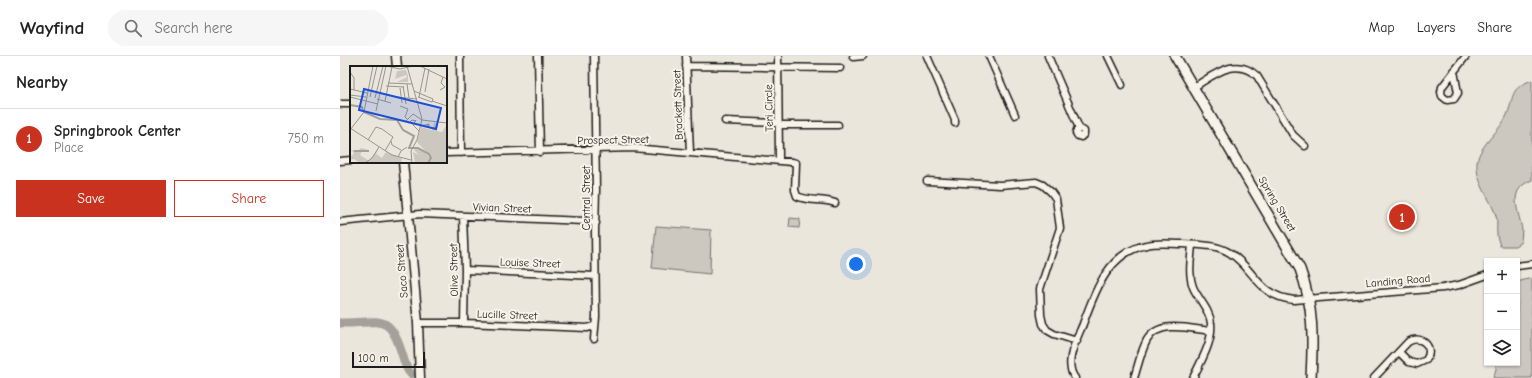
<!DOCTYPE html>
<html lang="en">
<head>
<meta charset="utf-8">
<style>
  :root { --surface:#fff; --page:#f6f6f6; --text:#222; --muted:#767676; --line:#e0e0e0; --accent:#c8321e }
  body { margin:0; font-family:"Comic Neue",sans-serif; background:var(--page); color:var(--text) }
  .controls { position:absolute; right:12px; bottom:12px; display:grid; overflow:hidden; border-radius:0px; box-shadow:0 1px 3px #0004 }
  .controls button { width:36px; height:36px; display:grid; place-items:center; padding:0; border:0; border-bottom:1px solid var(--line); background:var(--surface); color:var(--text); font:20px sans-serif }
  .scale { position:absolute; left:12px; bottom:10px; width:73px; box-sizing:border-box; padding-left:4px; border:2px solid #1c1c1c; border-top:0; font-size:11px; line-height:14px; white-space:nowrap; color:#1c1c1c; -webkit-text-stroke:3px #f7f3e8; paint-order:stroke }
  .you { position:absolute; left:516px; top:208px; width:14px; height:14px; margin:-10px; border:3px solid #fff; border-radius:50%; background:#1a73e8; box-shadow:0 0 0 6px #1a73e833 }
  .badge { display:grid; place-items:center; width:26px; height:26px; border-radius:50%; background:var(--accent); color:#fff; font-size:13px; font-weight:700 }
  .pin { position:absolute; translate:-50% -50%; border:2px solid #fff; box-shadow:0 1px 4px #0006 }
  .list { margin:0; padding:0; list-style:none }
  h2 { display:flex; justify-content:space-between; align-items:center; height:52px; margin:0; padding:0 16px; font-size:17px }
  h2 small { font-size:13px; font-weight:400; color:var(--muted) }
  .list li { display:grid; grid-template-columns:26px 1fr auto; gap:12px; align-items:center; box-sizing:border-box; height:60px; padding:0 16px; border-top:1px solid var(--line) }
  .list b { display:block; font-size:15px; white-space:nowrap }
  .list p { margin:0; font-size:13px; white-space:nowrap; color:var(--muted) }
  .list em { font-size:13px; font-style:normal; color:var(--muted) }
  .actions { display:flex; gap:8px; padding:12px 16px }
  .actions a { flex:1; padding:9px 0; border:1px solid var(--accent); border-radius:0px; text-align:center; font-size:14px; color:var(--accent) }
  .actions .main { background:var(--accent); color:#fff }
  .icon { flex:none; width:22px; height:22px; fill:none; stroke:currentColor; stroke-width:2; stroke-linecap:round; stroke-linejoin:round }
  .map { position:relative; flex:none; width:1192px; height:322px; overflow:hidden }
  header { display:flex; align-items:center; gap:24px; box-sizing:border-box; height:56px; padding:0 20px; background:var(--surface); border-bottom:1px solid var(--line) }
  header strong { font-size:19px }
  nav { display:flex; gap:22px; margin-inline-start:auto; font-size:14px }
  .search { width:280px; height:36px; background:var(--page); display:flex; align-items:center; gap:10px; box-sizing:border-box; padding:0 14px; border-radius:22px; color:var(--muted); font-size:15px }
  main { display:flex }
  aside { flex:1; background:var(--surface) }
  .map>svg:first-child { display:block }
  .green { fill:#ccc8c0; stroke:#74726e }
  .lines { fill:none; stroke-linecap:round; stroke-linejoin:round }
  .river { stroke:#a3a19a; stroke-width:9 }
  .minor-casing { stroke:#1c1c1c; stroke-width:9 }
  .secondary-casing { stroke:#1c1c1c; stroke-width:11 }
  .primary-casing { stroke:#1c1c1c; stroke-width:12 }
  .minor { stroke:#f7f3e8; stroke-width:6 }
  .secondary { stroke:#f7f3e8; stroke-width:8 }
  .primary { stroke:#f7f3e8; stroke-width:9 }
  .labels { text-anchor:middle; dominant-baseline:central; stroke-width:4; stroke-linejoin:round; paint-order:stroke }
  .street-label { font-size:11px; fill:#1c1c1c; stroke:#f7f3e8 }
  .inset-river { fill:none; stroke:#a3a19a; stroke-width:2 }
  .inset-road { fill:none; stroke:#98958f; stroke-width:1 }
  .view { fill:#1d4ed8; fill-opacity:0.15; stroke:#1d4ed8; stroke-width:2 }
  .inset-edge { fill:none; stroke:#1c1c1c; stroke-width:2 }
</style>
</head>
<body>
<header>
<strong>Wayfind</strong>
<div class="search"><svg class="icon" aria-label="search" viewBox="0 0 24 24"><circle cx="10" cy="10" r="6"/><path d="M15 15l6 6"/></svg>Search here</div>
<nav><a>Map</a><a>Layers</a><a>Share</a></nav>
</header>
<main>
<aside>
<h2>Nearby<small></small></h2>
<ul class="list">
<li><span class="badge">1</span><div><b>Springbrook Center</b><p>Place</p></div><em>750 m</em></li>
</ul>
<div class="actions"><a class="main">Save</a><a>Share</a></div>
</aside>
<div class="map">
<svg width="1192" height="322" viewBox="0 0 1192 322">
  <rect width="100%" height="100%" fill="#eae6dc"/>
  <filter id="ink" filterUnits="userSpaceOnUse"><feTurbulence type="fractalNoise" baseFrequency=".025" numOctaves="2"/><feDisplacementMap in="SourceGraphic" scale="8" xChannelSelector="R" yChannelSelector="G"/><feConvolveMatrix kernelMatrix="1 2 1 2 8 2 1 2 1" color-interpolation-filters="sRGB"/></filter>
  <g filter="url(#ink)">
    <path class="green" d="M1192 24V124C1166 134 1179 154 1182 174 1182 178 1181 182 1181 186L1175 190H1160C1159 186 1157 182 1157 178 1156 172 1158 166 1156 160 1150 140 1129 119 1140 97 1147 83 1161 73 1167 59 1175 39 1169 33 1192 24Z
      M450 162 460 163 459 172 449 171Z
      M316 170 371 174 370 218 312 212Z
      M1192 222V322H1153L1156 313V307H1177V226Z"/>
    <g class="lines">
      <path class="river" d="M0 267C38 268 49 254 62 298 65 306 65 312 71 318"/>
      <g class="minor-casing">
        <path id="minor" d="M120 0 121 97
          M198 0 200 96
          M346 0 350 97
          M438 0 439 104
          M587 0 615 64V67
          M649 0 675 59
          M708 0 739 72 744 75V78L741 81 738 80 736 77 737 74 739 72
          M768 0 782 29
          M513 1 523 0
          M346 10 500 12
          M1114 15 1118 37 1114 43 1107 44 1102 40 1101 36 1102 31 1126 0
          M854 31C874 19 895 0 917 20L953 79 965 90
          M0 48H11
          M385 65 439 67
          M439 69H498
          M106 97 293 92 452 106 456 107 455 134 457 140C468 146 483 142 495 147
          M0 105 11 104
          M587 125 660 129 696 126 703 129 711 136 716 143 720 172 700 233 701 259 703 268 707 274 714 278 737 285
          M123 160 125 214 124 267
          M0 166 80 158 244 165 256 167
          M852 189C851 203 848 218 853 231 858 243 870 254 871 267 873 286 861 305 853 322
          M1177 210 1192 208
          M125 214 255 220
          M78 267H124L247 272 254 270
          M254 283 256 261 255 175 256 134 254 0
          M735 322C723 307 737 283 743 268 755 235 768 197 806 189 818 186 831 188 843 188 859 189 876 188 890 197 916 214 917 240 954 244L1103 232 1119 229 1147 219
          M794 322C798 310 801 295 807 284 819 263 851 273 871 275
          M1034 322 1068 286C1081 278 1095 291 1086 304L1077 308 1069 306 1059 296"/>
      </g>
      <g class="secondary-casing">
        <path id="secondary" d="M56 0 57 11
          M63 106 78 267 80 322"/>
      </g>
      <g class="primary-casing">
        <path id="primary" d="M835 0 960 213C974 251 973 283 971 322"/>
      </g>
      <use href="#minor" class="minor"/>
      <use href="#secondary" class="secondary"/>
      <use href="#primary" class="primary"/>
    </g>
  </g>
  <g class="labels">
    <g class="street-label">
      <text transform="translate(338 49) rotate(-92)">Brackett Street</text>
      <text transform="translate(429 52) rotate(-91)">Teri Circle</text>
      <text transform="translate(273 84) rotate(-1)">Prospect Street</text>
      <text transform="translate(246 142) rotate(-90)">Central Street</text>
      <text transform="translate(937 148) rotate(59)">Spring Street</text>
      <text transform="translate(162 152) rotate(2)">Vivian Street</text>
      <text transform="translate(190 207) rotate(2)">Louise Street</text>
      <text transform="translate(114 214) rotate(-91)">Olive Street</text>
      <text transform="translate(62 215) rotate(-95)">Saco Street</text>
      <text transform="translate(1058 225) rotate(-5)">Landing Road</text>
      <text transform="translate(167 259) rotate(2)">Lucille Street</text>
    </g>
  </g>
  <g transform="translate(10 10)">
    <rect width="97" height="97" fill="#eae6dc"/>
    <path d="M56 4 58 10V16H47L57 11 56 9 45 13 47 5ZM88 56 87 65 92 66 97 58V97H65L63 86 69 89 64 84 68 82 82 92 67 76 71 61 82 64 84 57ZM11 82 19 84 12 85 10 89 19 95 29 82 26 88 32 92 36 86 52 92 51 97H10L4 93 0 94V89L2 90 4 87 0 83 7 86Z" fill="#ccc8c0"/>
    <path class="inset-river" d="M0 39 12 41 13 45M14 46 30 53 47 54 53 64 64 70 59 82H68L79 88 81 92 78 97M4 85H19"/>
    <path class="inset-road" d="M36 0 50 3 63 0M57 0 72 53 67 74 61 85 62 97M70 0 97 13M0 6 4 12V24M38 17 62 18M57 18 59 32M36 20 54 21M53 20 56 38M50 22 52 37M0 23 17 27M90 24 95 21 91 17 93 11M64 25 83 33M75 26 79 3M0 29 16 31M0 31 28 38M20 31 27 0M47 31 67 33M68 31 82 36 83 33M69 31 75 2M25 32 33 0M27 33 41 37M35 35 42 1M82 35 97 40M50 40 58 43 55 51 57 53M26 45 36 0M66 54 63 59 69 65M66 55 62 54 59 57 56 55 63 48 72 54 97 57M71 60 79 58V60L77 59M0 62 42 89 61 94M0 64 14 46 23 0M18 74 26 61 32 63 43 71 35 85M41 75 42 79 51 84M48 91 51 85 57 81M15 97 22 92 29 81"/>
    <path class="view" d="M14 23 91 42 86 63 9 44Z"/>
    <rect width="97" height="97" class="inset-edge"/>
  </g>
</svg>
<div class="controls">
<button>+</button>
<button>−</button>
<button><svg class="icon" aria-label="layers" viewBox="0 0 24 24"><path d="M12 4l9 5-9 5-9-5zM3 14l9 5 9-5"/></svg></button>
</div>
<div class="scale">100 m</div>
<div class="you"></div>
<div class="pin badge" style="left:1062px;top:161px">1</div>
</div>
</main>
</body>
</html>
